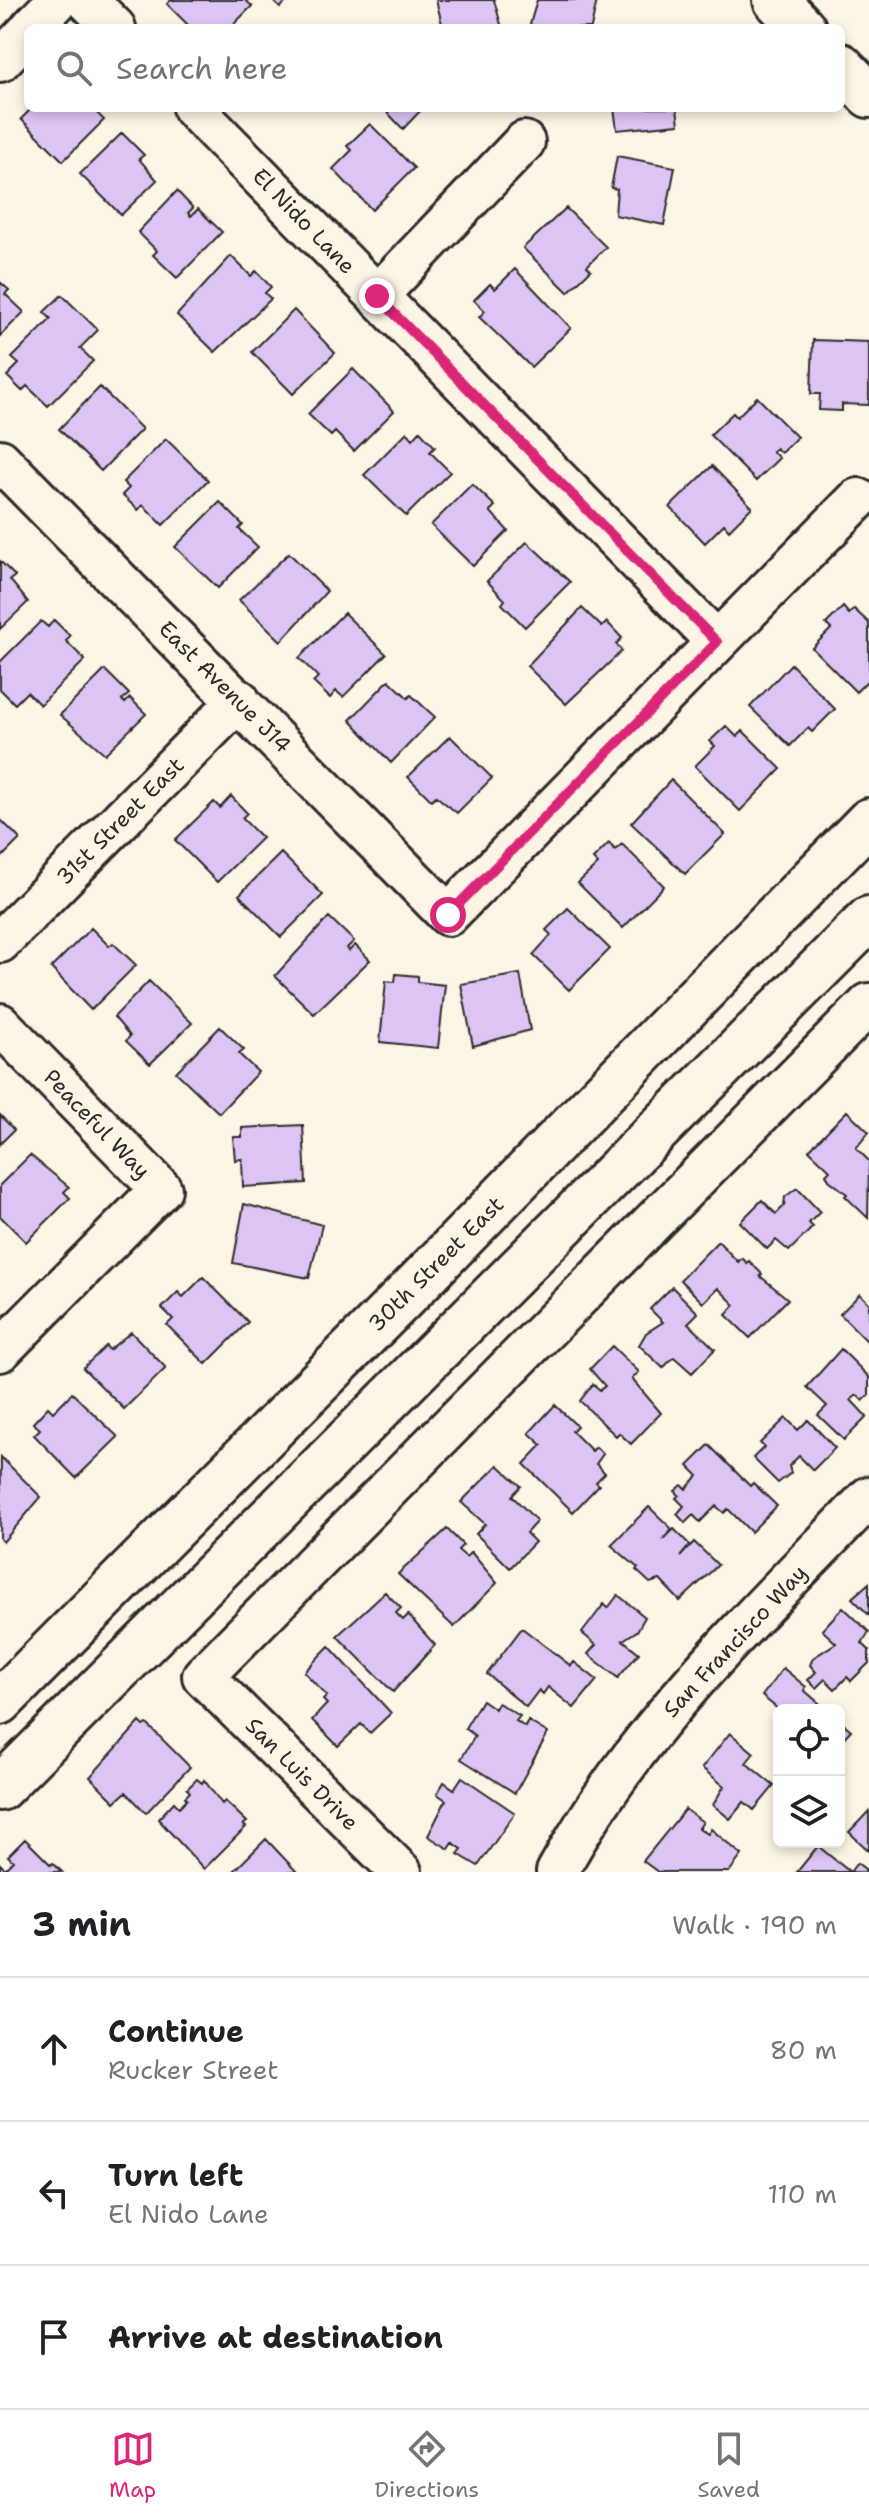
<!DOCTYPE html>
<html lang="en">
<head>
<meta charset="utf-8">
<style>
  :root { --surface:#fff; --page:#f6f6f6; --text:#202124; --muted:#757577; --line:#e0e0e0; --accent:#db2777 }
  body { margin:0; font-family:"Shantell Sans",sans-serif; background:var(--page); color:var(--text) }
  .controls { position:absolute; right:24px; bottom:24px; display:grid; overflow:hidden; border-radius:12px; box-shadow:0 4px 12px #0003 }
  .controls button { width:72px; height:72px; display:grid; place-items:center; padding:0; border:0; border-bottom:2px solid var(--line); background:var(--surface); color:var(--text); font:40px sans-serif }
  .stop { position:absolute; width:24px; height:24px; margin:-18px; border:6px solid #db2777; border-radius:50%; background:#fff }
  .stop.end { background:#db2777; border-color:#fff; box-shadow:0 2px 8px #0008 }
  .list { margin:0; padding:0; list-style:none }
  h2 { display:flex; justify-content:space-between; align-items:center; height:104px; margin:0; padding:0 32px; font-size:34px }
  h2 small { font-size:26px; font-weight:400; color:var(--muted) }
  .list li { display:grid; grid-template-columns:52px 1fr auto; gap:24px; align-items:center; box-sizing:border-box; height:144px; padding:0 32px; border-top:2px solid var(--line) }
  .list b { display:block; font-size:30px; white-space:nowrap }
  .list p { margin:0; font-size:26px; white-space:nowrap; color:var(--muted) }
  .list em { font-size:26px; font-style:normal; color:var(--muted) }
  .icon { flex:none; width:44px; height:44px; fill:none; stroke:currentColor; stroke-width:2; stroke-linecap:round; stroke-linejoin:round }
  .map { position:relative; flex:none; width:869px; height:1872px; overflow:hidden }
  .search { position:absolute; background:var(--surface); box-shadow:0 4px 12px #0003; left:24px; right:24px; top:24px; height:88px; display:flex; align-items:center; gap:20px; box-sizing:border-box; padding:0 28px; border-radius:12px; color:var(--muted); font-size:30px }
  .sheet { height:536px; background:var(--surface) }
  nav { display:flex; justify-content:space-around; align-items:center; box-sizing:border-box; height:112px; border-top:2px solid var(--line); background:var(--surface); font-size:22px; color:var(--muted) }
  nav a { display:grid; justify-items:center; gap:4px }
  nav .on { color:var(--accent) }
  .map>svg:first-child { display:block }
  .building { fill:#ddc4f4; stroke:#2b2b2b; stroke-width:2 }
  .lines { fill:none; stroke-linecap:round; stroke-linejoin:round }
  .minor-casing { stroke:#2b2b2b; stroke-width:46 }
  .major-casing { stroke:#2b2b2b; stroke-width:50 }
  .minor { stroke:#fcf5e5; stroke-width:40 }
  .major { stroke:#fcf5e5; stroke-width:44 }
  .route { stroke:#db2777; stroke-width:10 }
  .labels { text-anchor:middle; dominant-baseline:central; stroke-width:6; stroke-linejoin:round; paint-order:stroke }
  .street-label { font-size:22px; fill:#2b2b2b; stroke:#fcf5e5 }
</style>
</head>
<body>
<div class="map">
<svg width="869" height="1872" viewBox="0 0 869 1872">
  <rect width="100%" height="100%" fill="#fcf5e5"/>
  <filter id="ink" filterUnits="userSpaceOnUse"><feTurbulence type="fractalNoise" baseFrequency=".0125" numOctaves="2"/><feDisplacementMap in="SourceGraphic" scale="16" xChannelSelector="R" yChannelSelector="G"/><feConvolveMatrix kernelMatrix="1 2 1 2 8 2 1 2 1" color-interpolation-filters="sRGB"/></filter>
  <g filter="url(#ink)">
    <path class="building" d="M171 0H245L252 6 230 28H191L167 4Z
      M272 0H288L280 8Z
      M436 0H494L502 28H443Z
      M537 0H597L591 28H529Z
      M32 108H92L104 120 63 161 21 119Z
      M383 108H423L403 129Z
      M614 108H677L679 124 617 130Z
      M370 124 414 168 372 210 333 169 352 150 347 146Z
      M122 133 144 155 139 159 157 180 121 215 80 174Z
      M617 156 675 167 664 225 615 215 617 189 611 188Z
      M177 191 193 208 188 213 191 216 198 209 222 232 177 278 153 255 157 251 138 232Z
      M566 208 606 247 587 266 591 270 568 292 523 248Z
      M231 256 251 276 256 271 271 287 265 293 271 299 215 352 177 315Z
      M515 269 571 328 531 367 479 317 485 311 474 300 490 284 495 289Z
      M0 282 9 290 5 294 24 312 0 336Z
      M62 295 98 330 80 348 93 361 48 406 27 386 22 391 7 376 19 364 12 358 51 319 44 312Z
      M294 310 335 353 293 394 252 352Z
      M813 340 869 342V405L842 404V411L819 410 820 394H811Z
      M353 369 394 411 354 451 335 432 331 436 308 414Z
      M100 387 142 429 101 471 59 429Z
      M757 397 797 437 781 453 776 448 772 451 779 458 756 481 710 435 733 413 737 417Z
      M420 431 435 447 430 452 450 472 406 516 364 475 407 432 413 439Z
      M166 439 208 480 163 525 143 505 138 510 122 495 129 488 123 482Z
      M712 466 752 507 729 530 724 524 705 543 670 507Z
      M472 484 495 506 490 511 508 531 473 566 431 525Z
      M220 502 243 525 239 529 258 547 218 588 175 547Z
      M527 542 570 582 525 627 502 604 505 600 487 581Z
      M289 553 327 591 281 641 239 600Z
      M0 561 15 576 10 580 28 602 0 629Z
      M843 607 849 614 854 609 869 623V679L856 692 812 648 831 629 826 624Z
      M582 608 602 627 607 622 622 638 616 644 622 651 566 704 527 666Z
      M344 613 386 654 343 697 336 691 330 698 313 682 318 677 299 658Z
      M54 620 70 636 66 641 85 660 40 705 27 692 15 704 0 689V662L41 621 48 627Z
      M791 664 835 709 812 732 808 728 790 746 750 707Z
      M105 670 129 694 122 700 125 703 130 698 146 714 105 754 60 715Z
      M389 680 408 698 411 695 435 717 391 763 350 720Z
      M726 726 737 737 743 731 781 769 740 811 695 766 715 746 710 741Z
      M450 736 492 778 457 813 436 796 431 800 408 777Z
      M671 780 725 834 685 874 631 823Z
      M231 796 247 813 242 818 262 838 217 882 175 840 214 802 220 808Z
      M0 819 20 839 0 859Z
      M609 843 615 850 622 844 664 886 623 928 578 883 598 864 593 859Z
      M281 853 323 895 281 937 239 895Z
      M568 908 610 949 569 990 533 955 551 935 546 930Z
      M329 917 354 941 347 948 349 951 355 945 370 960 314 1014 275 976Z
      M91 928 109 946 113 943 136 965 91 1010 51 968Z
      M396 974 418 976V982L445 985 438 1048 380 1042 386 981 395 982Z
      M520 974 530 1030 473 1046 461 984Z
      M149 981 192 1023 150 1064 126 1041 130 1036 114 1017Z
      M220 1027 244 1050 239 1054 258 1072 219 1113 176 1072Z
      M847 1111 869 1132 856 1148 869 1161 868 1218 845 1196 847 1194 829 1180 826 1174 830 1170 809 1150Z
      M0 1115 14 1130 0 1144Z
      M303 1125 306 1183 243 1187 242 1159 235 1160 233 1137H242V1128Z
      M30 1155 69 1187 64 1192 70 1198 26 1242 0 1216V1185Z
      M797 1188 820 1212 809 1223 813 1227 789 1251 776 1240 767 1249 740 1222 762 1200 776 1214 784 1206 785 1197Z
      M244 1204 322 1225 309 1278 233 1263Z
      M718 1241 738 1262 742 1258 747 1263 749 1261 762 1274 760 1276 788 1299 750 1338 726 1315 735 1305 718 1288 703 1303 680 1280Z
      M203 1277 248 1322 206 1364 167 1325 173 1319 162 1308 178 1292 183 1297Z
      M672 1287 698 1313 688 1323 715 1349 692 1373 674 1357 663 1368 639 1345 646 1333 663 1322 650 1309Z
      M860 1294 869 1303V1343L840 1314Z
      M131 1332 166 1368 124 1409 83 1368 106 1346 109 1350Z
      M612 1346 639 1372 632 1379 661 1413 631 1444 619 1433 616 1436 580 1401 593 1384 600 1390 605 1386 590 1369Z
      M841 1349 869 1377V1395L863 1401 857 1395 851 1400 867 1417 844 1440 818 1415 827 1406 807 1387Z
      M72 1393 118 1437 76 1478 34 1435 40 1429 33 1423 48 1407 53 1412Z
      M555 1405 577 1426 572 1431 592 1451 596 1447 603 1454 596 1464 605 1473 596 1482 599 1485 573 1512 524 1464 542 1445 529 1433Z
      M786 1418 798 1430 808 1420 835 1448 813 1470 799 1456 789 1466 791 1473 778 1483 753 1458 764 1447 760 1443Z
      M709 1445 750 1486 753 1483 777 1506 751 1532 728 1509 724 1513 716 1506 700 1522 693 1515 685 1523 677 1514 684 1506 676 1498 679 1495 675 1491 682 1485 686 1489 698 1476 688 1466Z
      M1 1457 41 1497 3 1542 0 1539Z
      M498 1465 521 1486 512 1496 537 1521 526 1533 535 1542 510 1568 476 1534 485 1524 461 1502Z
      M649 1507 672 1529 663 1540 674 1529 690 1545 680 1557 694 1542 718 1565 680 1601 660 1580 650 1583 636 1570 638 1568 611 1545Z
      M447 1529 463 1545 458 1550 466 1557 471 1552 497 1583 454 1627 398 1574Z
      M869 1583V1615L852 1598Z
      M385 1592 401 1608 396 1613 403 1620 408 1615 435 1645 393 1692 337 1636Z
      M618 1595 645 1617 637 1631 623 1640 639 1653 618 1678 588 1654 596 1645 582 1633 604 1604 608 1608Z
      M843 1607 869 1632 862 1643 869 1650V1663L851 1681 847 1677 835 1689 825 1679 816 1688 808 1680 816 1672 810 1665 813 1658 836 1643 822 1630Z
      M522 1628 571 1666 574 1662 597 1680 574 1708 548 1687 543 1694 539 1690 526 1707 487 1674Z
      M329 1646 391 1713 370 1733 361 1724 338 1746 312 1720 327 1704 323 1700 327 1696 304 1672Z
      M783 1668 806 1687 804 1690 827 1710H779L762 1696Z
      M482 1700 495 1709 498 1703 520 1716 516 1721 525 1727 528 1721 548 1733 515 1793 461 1759 475 1736 465 1728Z
      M839 1720 851 1730 839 1743Z
      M140 1722 144 1726 147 1724 190 1767 146 1813 126 1792 115 1802 90 1777Z
      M730 1733 754 1753 746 1763 774 1786 754 1810 744 1802 730 1819 713 1805 724 1786 702 1768Z
      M462 1777 515 1813 478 1866 458 1854 462 1849 453 1843 449 1849 428 1836 446 1800 437 1794 444 1782 454 1789Z
      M197 1779 202 1783 204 1780 222 1804 225 1801 247 1822 243 1825 246 1827 204 1869 158 1819 174 1802 179 1807 187 1799 185 1797 190 1792 187 1789Z
      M685 1809 703 1822 699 1828 708 1834 711 1829 742 1855 729 1872H658L643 1861Z
      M869 1811V1851L849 1832Z
      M25 1839 51 1865 53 1863 62 1872H0V1864L5 1869 13 1861 8 1856Z
      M266 1839 297 1872H233Z
      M818 1846 850 1872 857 1863 869 1872H797Z"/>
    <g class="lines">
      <g class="minor-casing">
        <path id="minor" d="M87 0 115 28
          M31 28 58 0
          M0 61 28 32
          M193 108 717 642
          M377 296 524 142
          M0 460 448 915 858 499
          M0 942 239 700
          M0 1024 161 1189 0 1351
          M401 1872 203 1676 869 1004
          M557 1872C635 1728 757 1614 869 1497"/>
      </g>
      <g class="major-casing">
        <path id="major" d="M776 0 803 28
          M841 66 869 95
          M0 1702 418 1283 869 821
          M0 1788 869 919"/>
      </g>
      <use href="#minor" class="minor"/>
      <use href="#major" class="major"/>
    </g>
  </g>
  <g class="lines" filter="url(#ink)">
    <path class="route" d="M377 296 717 642 448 915"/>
  </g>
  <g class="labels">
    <g class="street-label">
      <text transform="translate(304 221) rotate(46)">El Nido Lane</text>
      <text transform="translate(225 687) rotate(45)">East Avenue J14</text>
      <text transform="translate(120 821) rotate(-45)">31st Street East</text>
      <text transform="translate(97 1124) rotate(46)">Peaceful Way</text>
      <text transform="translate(436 1264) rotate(-45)">30th Street East</text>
      <text transform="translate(735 1641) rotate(-47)">San Francisco Way</text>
      <text transform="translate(302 1774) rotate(45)">San Luis Drive</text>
    </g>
  </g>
</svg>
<div class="controls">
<button><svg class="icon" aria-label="locate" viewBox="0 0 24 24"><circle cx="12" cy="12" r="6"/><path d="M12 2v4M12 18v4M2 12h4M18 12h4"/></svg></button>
<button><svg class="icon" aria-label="layers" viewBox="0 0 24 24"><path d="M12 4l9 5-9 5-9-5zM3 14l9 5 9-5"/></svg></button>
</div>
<div class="stop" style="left:448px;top:915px"></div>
<div class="stop end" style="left:377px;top:296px"></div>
<div class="search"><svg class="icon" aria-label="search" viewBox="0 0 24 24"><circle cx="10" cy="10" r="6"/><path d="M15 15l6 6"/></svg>Search here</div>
</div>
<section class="sheet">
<h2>3 min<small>Walk · 190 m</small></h2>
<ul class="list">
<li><svg class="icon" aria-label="ahead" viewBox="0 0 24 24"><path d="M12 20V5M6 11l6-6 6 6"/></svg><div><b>Continue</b><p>Rucker Street</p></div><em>80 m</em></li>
<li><svg class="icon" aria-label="left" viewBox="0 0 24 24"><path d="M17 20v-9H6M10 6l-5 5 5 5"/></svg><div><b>Turn left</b><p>El Nido Lane</p></div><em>110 m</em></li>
<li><svg class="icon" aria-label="arrive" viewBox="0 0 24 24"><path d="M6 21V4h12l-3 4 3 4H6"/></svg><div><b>Arrive at destination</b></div></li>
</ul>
</section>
<nav>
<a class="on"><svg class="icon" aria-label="map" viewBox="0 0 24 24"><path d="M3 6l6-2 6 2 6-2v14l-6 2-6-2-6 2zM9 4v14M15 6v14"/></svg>Map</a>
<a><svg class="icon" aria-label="directions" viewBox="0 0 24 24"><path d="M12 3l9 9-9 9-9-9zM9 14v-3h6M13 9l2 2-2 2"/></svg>Directions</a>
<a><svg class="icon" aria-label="saved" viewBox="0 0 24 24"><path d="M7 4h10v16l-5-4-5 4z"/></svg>Saved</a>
</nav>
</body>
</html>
